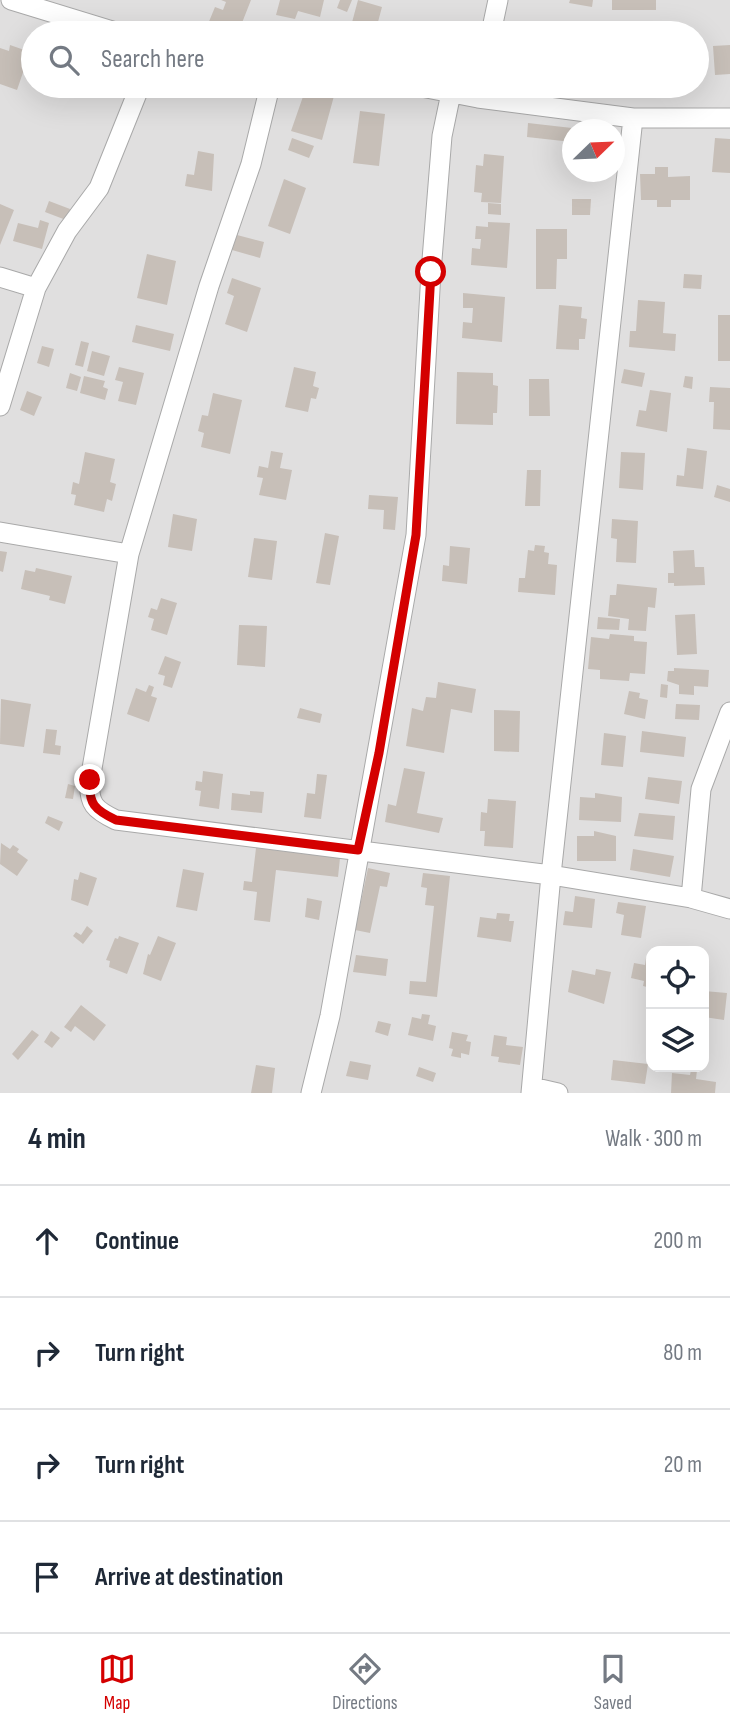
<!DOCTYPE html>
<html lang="en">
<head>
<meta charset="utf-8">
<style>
  :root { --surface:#fff; --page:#f6f6f7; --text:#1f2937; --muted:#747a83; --line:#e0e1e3; --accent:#d40000 }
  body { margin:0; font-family:"Sofia Sans Condensed",sans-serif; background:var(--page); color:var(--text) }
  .controls { position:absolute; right:21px; bottom:21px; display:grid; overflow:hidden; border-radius:14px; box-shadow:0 7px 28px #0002 }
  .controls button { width:63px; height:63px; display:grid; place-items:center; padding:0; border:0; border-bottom:2px solid var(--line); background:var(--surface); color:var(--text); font:35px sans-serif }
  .compass { position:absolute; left:562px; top:119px; width:63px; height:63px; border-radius:50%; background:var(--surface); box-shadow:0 7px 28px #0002; rotate:67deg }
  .stop { position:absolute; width:21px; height:21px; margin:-16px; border:5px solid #d40000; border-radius:50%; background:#fff }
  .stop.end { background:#d40000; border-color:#fff; box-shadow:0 2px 7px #0008 }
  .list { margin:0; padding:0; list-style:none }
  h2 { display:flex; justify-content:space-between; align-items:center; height:91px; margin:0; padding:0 28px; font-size:30px }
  h2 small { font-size:23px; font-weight:400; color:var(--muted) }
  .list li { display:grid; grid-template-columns:46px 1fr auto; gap:21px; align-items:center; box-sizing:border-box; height:112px; padding:0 28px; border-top:2px solid var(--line) }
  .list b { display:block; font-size:26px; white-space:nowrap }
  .list em { font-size:23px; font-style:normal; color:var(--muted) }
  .icon { flex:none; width:38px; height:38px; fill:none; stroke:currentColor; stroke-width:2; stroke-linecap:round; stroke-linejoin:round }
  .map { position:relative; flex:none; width:730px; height:1093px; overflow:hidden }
  .search { position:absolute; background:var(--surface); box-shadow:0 7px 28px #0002; left:21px; right:21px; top:21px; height:77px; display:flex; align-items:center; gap:18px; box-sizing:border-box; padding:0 24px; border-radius:38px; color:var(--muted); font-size:26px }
  .sheet { height:539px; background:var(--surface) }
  nav { display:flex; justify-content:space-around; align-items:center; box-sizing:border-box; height:98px; border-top:2px solid var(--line); background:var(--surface); font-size:19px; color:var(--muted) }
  nav a { display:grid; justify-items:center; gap:4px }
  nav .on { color:var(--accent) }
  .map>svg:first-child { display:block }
  .residential { fill:#e0dfdf; fill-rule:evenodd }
  .building { fill:#c7bfb8 }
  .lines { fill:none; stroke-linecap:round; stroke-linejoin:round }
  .minor-casing { stroke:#a9a9a9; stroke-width:21 }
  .minor { stroke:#fff; stroke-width:19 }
  .route { stroke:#d40000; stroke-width:9 }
</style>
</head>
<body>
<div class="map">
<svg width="730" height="1093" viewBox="0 0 730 1093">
  <rect width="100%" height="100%" fill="#f2efe9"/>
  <path class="residential" d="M0 0H730V1093H0ZM33 33H697V86H33ZM572 130H614V172H572ZM651 951H704V1067H651Z"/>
  <path class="building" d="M221 0H251L238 33 208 24 215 7 223 10 226 2Z
    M280 0H324L320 17 298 11 295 19 276 15Z
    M340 0H352L347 12 337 8Z
    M358 0 382 7 375 33 350 30Z
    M570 0H593L592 7 569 3Z
    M612 0H656V10H612Z
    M538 24V33H525V25Z
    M10 45 30 52 17 90 0 84V48L9 51Z
    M730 45V74L715 75 713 46Z
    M697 52H700L703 75 697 76Z
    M217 86H256L257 93 218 94Z
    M306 88 334 96 322 140 291 131Z
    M360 111 385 114 379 166 353 163Z
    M528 123 572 128V142L527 137Z
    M292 138 314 146 309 158 288 150Z
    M715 138 730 139V173L712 172Z
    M198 151 214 154 212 191 185 186 187 174 194 175Z
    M484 154 504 156 501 203 481 202 482 193 474 192 476 165 483 166Z
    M655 167H668V177L690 176V200H671V207H657V200H641L640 174H655Z
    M284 179 306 188 290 234 268 226Z
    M572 199H591L590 215H572Z
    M49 201 70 209 66 220 45 212Z
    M488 203 501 204V215L488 214Z
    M0 204 14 210 0 245Z
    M40 220 49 223 42 249 13 241 18 223 38 228Z
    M488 222 510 223 507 268 471 265 472 248 480 249 481 239H475L476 226 488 227Z
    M536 229H567V259H557L556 289H536Z
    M237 235 264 242 260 258 232 250Z
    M147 254 176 261 167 305 137 298Z
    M684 274 702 275 701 289 683 288Z
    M232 278 261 288 247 332 225 324 234 296 227 293Z
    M463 293 505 297 502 342 462 338 463 322 472 323 473 308H463Z
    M638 300 665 302 663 333 676 334 675 351 629 347 630 331H636Z
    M559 305 582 307 581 318 587 319 585 339H579V350L556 349Z
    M718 315H730V361H718Z
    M136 325 174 334 170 351 132 342Z
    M81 341 89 343 83 367 75 365Z
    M42 346 54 349 49 367 37 363Z
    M92 351 110 356 104 376 87 371Z
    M119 367 144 373 136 405 118 401 123 382 115 380Z
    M294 367 316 372 313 386 319 388 316 399 311 398 308 412 285 407Z
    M624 369 645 373 642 387 621 383Z
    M457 372 493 373V385L498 386 497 413H493V425L456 424Z
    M70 373 81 377 77 391 66 388Z
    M84 376 105 381 103 387 108 389 105 400 80 393Z
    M685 376 693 377 692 389 683 387Z
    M529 379H549L550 416H529Z
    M710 387 730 388V430L713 429 714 402H709Z
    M650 390 671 393 667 432 636 426 639 410 646 411Z
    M27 391 42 397 34 416 20 410Z
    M213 393 242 400 230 454 201 447 204 433 198 431 202 415 208 416Z
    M687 448 707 451 703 489 676 486 677 475 684 476Z
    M271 451 283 453 280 468 292 470 286 500 259 495 263 478 257 477 259 466 268 468Z
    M85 452 115 459 110 482 116 484 112 501 107 499 104 512 74 505 76 495 71 494 73 482 79 484Z
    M621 452 645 453 643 490 619 488Z
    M527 470H541L540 506H525Z
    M717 485 730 489V502L714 497Z
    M369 495 398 497 395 530 383 529 384 510 368 509Z
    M173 514 197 519 192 551 168 547Z
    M612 519 638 521 636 563 616 562 617 539 611 538Z
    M325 533 339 536 330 585 316 583Z
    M254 538 277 541 272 580 248 577Z
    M535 545 545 546 544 552 549 553 548 564 557 565 555 595 518 592 519 578H525L528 550 534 551Z
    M450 546 470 548 467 584 442 581 443 565 449 566Z
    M694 550 695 567H704L705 585 674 586V583H668V573H674L673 551Z
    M0 551 7 552 3 572 0 571Z
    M36 568 72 576 65 604 49 600 50 596 21 589 25 570 35 572Z
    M617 584 657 588 655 608 648 607 646 631 628 630 629 619 608 616 610 595H616Z
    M161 598 177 603 167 635 151 630 154 619 148 617 151 608 157 610Z
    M695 614 697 654 677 655 675 615Z
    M598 617 620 619 619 630 597 629Z
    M239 625 267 626 265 667 237 665Z
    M610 634 634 636V641L647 642 645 674 630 673 629 681 600 679V670L588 669 591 637 609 639Z
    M165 656 181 662 172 688 163 685 165 676 158 674Z
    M674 668 709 670 708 687 694 686V695L679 694V685L667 681 668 671H674Z
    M438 682 476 689 472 713 451 709 444 753 406 746 412 708 423 711 426 697 436 698Z
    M661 684 668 685 667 698 660 697Z
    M149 685 154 687 151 696 157 698 149 722 127 714 136 688 146 692Z
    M629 691 640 693 639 698 648 700 645 719 624 714Z
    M1 699 31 704 24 747 0 744Z
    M676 704 700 705 699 720 675 719Z
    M300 708 322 714 320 723 297 718Z
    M494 710 520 711 519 752 494 751Z
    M46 729 57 730 55 745 61 746 60 755 43 753Z
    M642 731 686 737 684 757 640 752Z
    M604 733 626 736 623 767 601 765Z
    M404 768 425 772 417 813 443 818 439 833 385 822 388 804 396 806Z
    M203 771 223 774 219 809 199 806 201 791 195 790 196 781 202 782Z
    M317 774 327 775 321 819 304 817 307 793 315 794Z
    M648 777 682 781 679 804 645 799Z
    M68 784 75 786 73 799 65 798Z
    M250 791 264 792 262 813 231 810 232 793 250 795Z
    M595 793 622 797 621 822 579 820 580 797 595 798Z
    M488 799 516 801 513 848 484 846 485 831H480L481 812 487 813Z
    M639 813 675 816 673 840 634 836Z
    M48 816 63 822 59 831 45 823Z
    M594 831 616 836V861H577V836H594Z
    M1 843 10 849 13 845 19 849 17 852 28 860 17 876 0 864Z
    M256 848 340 858 338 877 276 870 270 922 254 920 257 892 243 890 244 881 252 882Z
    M633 849 674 856 670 877 630 870Z
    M368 868 390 873 387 887 380 886 370 933 355 930Z
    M183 869 204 873 197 911 176 907Z
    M80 872 97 878 88 906 71 900 74 879 78 880Z
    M423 873 450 876 437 997 409 994 410 981 426 982 434 906 425 905 427 888 421 887Z
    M575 896 595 899 592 928 563 925 565 911 573 912Z
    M307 898 322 901 319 920 305 917Z
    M618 902 646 906 641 938 621 935 624 915 616 913Z
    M497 913 510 914 509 921H514L511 942 477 937 480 917 496 919Z
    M87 926 93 931 83 944 73 936 76 932 81 935Z
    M119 936 139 943 127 974 109 967 110 961 106 960 115 938 118 939Z
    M158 936 176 943 161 981 143 974 148 954 150 955Z
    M356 955 388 959 386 976 353 972Z
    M646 958 651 959V988L643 986 644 981 631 978 634 963 645 965Z
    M596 969 611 972 604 1004 568 992 572 970 595 975Z
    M704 991 727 993 724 1020 704 1017Z
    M81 1005 106 1025 94 1041 75 1026 71 1032 64 1027Z
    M422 1014 430 1015 428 1024 436 1026 433 1041 408 1035 412 1017 421 1019Z
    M378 1021 391 1024 388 1036 375 1032Z
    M32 1030 39 1035 18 1060 12 1054Z
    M51 1031 60 1038 52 1048 44 1042Z
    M452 1032 468 1035 466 1041 471 1042 469 1055 461 1053V1058L451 1056 453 1049 449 1048Z
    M494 1035 507 1037 506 1045 523 1047 520 1065 498 1062 499 1057 491 1056Z
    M613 1060 648 1064 645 1084 611 1080Z
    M350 1061 371 1065 368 1080 346 1076Z
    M256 1065 275 1068 272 1093H251Z
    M419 1067 436 1073 433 1082 416 1076Z
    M691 1070H697L696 1079 716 1082 715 1093H671L672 1073 690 1075Z"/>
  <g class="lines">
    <g class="minor-casing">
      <path id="minor" d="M11 0 119 33
        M491 33 498 0
        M270 86 251 164 209 286 129 554 90 780C88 804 95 810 116 820L551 875 691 898 730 909
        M416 86 478 98 633 118H730
        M0 277 36 288 67 231 99 188 140 86
        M0 406 36 288
        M0 532 129 554
        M691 898 701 789 730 712
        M532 1087 558 1093
        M311 1093 330 1016 416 535 431 272 442 136 451 93
        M531 1093 551 875 633 118"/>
    </g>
    <use href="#minor" class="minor"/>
  </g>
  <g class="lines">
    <path class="route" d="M90 780C88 804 95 810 116 820L358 850 379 753 416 535 431 272"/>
  </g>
</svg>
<div class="controls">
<button><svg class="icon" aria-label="locate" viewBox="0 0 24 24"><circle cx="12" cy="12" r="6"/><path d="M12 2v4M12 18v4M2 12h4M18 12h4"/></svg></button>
<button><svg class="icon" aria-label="layers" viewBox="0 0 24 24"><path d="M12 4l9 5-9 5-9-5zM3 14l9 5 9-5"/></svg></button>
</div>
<svg class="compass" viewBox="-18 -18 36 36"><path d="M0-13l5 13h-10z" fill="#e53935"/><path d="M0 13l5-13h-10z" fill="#747a83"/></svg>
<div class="stop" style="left:431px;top:272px"></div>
<div class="stop end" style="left:90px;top:780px"></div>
<div class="search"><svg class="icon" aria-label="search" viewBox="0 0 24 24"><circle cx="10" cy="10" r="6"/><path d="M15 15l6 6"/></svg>Search here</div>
</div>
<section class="sheet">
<h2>4 min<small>Walk · 300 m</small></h2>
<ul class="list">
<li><svg class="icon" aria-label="ahead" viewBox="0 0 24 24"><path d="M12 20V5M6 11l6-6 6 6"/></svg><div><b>Continue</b></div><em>200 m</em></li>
<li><svg class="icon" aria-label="right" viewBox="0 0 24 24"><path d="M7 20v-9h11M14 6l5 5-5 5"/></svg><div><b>Turn right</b></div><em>80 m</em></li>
<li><svg class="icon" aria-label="right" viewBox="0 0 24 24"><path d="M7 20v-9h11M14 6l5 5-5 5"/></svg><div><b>Turn right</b></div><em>20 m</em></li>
<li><svg class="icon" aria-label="arrive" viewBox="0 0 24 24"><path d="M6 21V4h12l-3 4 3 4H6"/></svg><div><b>Arrive at destination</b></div></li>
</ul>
</section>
<nav>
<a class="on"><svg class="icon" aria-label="map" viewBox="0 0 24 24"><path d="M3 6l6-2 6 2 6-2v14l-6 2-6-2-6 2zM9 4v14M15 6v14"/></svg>Map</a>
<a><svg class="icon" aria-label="directions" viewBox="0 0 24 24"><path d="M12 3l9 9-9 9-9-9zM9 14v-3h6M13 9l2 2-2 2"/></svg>Directions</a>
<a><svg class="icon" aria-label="saved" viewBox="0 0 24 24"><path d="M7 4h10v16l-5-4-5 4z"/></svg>Saved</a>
</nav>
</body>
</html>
